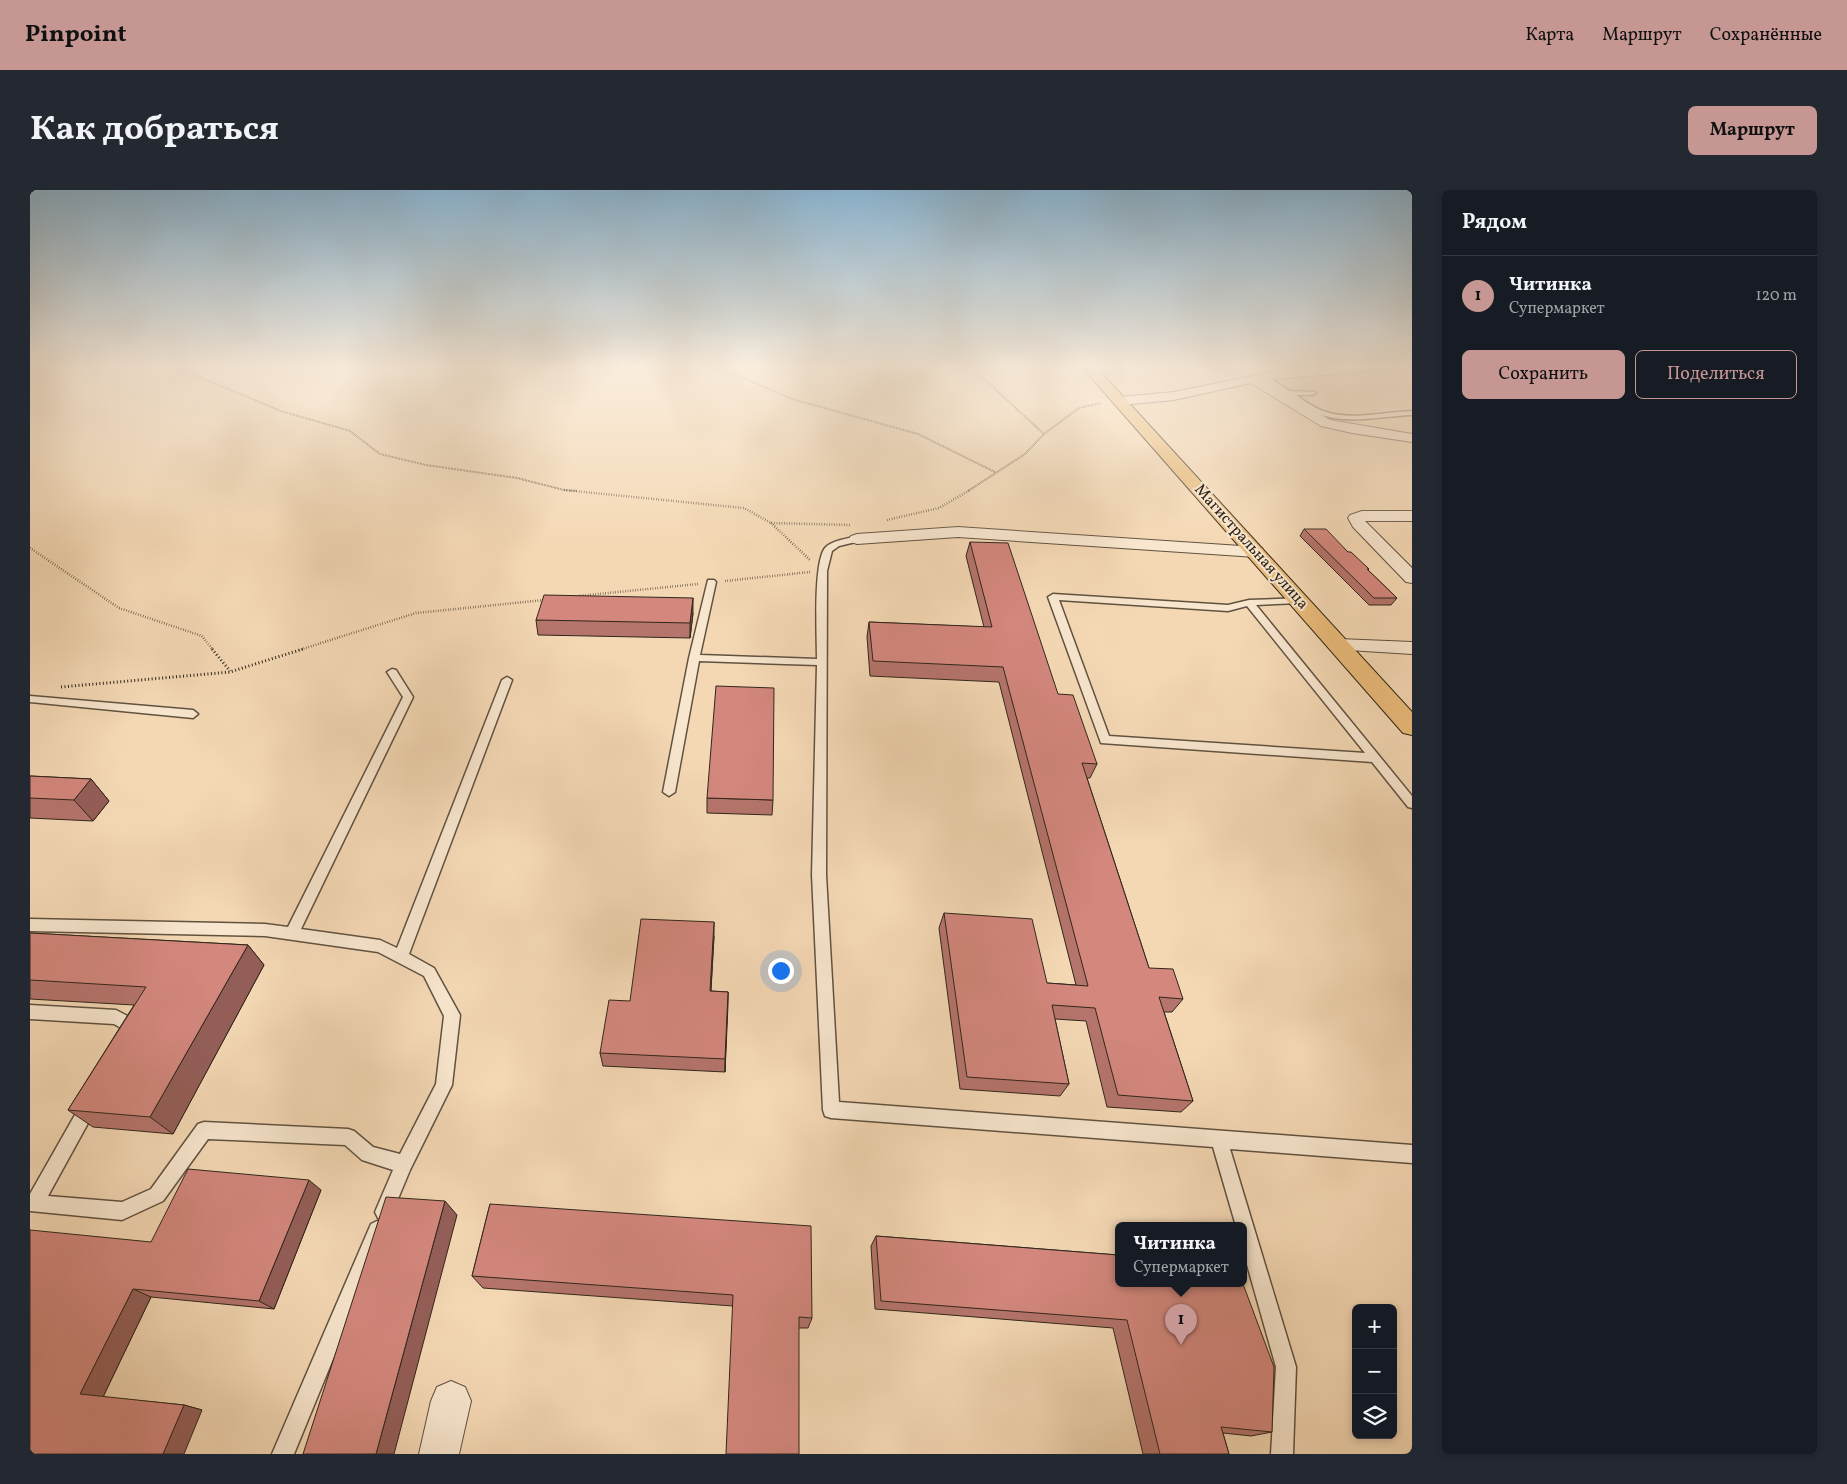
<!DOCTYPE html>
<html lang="ru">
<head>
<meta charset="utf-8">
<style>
  :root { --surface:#171b24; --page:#242831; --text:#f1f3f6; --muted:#9ea1a6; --line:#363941; --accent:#c59692 }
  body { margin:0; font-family:Vollkorn,serif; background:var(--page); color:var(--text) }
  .controls { position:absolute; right:15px; bottom:15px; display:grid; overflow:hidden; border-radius:8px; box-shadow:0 2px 8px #0003 }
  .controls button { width:45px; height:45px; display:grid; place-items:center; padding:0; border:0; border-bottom:1px solid var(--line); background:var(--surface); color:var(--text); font:25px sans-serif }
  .you { position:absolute; left:750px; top:780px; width:18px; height:18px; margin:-12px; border:4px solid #fff; border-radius:50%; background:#1a73e8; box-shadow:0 0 0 8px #1a73e833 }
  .badge { display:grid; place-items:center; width:32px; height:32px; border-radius:50%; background:var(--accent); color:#111; font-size:16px; font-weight:700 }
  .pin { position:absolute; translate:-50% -41px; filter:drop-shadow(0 1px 2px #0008) }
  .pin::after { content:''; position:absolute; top:26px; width:18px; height:15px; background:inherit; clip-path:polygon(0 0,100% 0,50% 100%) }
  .popup { position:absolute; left:1085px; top:1032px; width:132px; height:65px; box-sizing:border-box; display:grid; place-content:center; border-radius:8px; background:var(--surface); filter:drop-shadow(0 1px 4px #0005); font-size:16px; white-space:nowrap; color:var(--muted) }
  .popup b { font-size:19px; color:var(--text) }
  .popup::after { content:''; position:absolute; left:50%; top:100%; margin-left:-10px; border:10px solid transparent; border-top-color:var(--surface) }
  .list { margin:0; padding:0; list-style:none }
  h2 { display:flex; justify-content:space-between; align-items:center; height:65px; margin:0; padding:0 20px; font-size:21px }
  h2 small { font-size:16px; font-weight:400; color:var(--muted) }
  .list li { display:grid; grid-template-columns:32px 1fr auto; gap:15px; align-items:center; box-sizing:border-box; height:80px; padding:0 20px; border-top:1px solid var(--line) }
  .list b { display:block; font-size:19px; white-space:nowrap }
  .list p { margin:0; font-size:16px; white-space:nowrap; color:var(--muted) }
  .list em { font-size:16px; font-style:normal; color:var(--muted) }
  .actions { display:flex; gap:10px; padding:15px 20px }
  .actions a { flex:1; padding:11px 0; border:1px solid var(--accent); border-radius:8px; text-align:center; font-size:18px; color:var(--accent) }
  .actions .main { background:var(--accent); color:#111 }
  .icon { flex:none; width:28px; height:28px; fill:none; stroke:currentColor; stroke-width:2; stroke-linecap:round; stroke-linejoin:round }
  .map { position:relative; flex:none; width:1382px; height:1264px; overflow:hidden; border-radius:8px }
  header { display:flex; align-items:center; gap:30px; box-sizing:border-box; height:70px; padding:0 25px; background:var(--accent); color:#111 }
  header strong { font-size:24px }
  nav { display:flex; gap:28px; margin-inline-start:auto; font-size:18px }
  .intro { display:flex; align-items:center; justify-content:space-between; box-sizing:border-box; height:120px; padding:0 30px }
  h1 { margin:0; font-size:35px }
  .button { padding:12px 22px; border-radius:8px; background:var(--accent); color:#111; font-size:18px; font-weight:700 }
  main { display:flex; gap:30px; padding:0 30px }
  aside { flex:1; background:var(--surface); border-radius:8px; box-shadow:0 2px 8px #0003 }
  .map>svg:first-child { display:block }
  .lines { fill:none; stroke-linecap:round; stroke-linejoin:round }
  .service-casing { stroke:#615240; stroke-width:3 }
  .minor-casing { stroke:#615240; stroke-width:2 }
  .primary-casing { stroke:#30261a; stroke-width:2 }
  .path-far2 { stroke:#30261a; stroke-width:2; stroke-dasharray:0.5 1; stroke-linecap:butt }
  .path-far1 { stroke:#30261a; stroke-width:2.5; stroke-dasharray:0.5 2; stroke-linecap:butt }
  .path { stroke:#30261a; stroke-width:3; stroke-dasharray:1 2.5; stroke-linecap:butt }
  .service { fill:#f8e6ce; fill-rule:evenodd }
  .minor { fill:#f8e6ce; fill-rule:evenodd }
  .primary { fill:#eabc7a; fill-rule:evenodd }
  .wall { fill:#b5746c; stroke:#30261a }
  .shaded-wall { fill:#945e58; stroke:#30261a }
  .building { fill:#d3877d; stroke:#30261a }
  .labels { text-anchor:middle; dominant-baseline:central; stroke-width:4; stroke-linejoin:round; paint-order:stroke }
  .far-street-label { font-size:16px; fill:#30261a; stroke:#f8e6ce }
</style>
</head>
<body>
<header>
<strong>Pinpoint</strong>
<nav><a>Карта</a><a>Маршрут</a><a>Сохранённые</a></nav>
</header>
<div class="intro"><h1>Как добраться</h1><a class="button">Маршрут</a></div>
<main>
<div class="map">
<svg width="1382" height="1264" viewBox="0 0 1382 1264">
  <rect width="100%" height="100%" fill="#f4d8b4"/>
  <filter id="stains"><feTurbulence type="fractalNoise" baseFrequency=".004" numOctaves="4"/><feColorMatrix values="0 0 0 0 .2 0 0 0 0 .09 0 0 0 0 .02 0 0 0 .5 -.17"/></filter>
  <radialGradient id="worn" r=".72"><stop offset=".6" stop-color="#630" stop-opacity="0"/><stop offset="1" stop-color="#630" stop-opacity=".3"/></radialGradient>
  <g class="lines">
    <g class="service-casing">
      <path id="service" d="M1235 185 1260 201 1285 202 1286 203 1283 205H1266C1274 211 1283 217 1293 221 1320 231 1354 222 1382 221V225C1352 226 1318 235 1289 224 1269 216 1251 200 1233 188L1232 187Z
        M827 346 831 349 830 351 809 356 802 361 797 381 796 685 809 912 1382 955V973L1200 959 1266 1177 1263 1264H1241L1246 1177 1214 1064V1036H1206L1183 957 801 928 795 926 793 920 782 685 787 475 669 471 645 602 639 606 633 602 659 468 678 390H684L686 392 670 465 787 469C787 447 783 373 795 358 802 350 817 349 827 346Z
        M1023 404 1198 415 1219 410 1272 408 1274 410 1269 413 1226 415 1382 606V618L1378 617 1342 572 1071 553 1018 407ZM1029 410 1198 421 1217 416 1335 563 1079 546Z
        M362 479 366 480 383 507 271 739 350 750 367 758 472 490 477 487 482 490 379 764 404 778 430 825 422 895 380 980 360 1028 354 1031 348 1028 345 1022 363 980 332 970 315 955 178 949 133 1011 92 1030 0 1021V1004L54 909 60 907 66 909 68 915 18 1006 92 1012 121 999 168 934 174 932 318 939 324 941 343 957 370 964 406 894 414 826 394 786 348 762 235 746 0 741V729L235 734 258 737 373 507 357 482Z
        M0 506 163 520 168 524 163 528 0 512Z
        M0 815 86 820 105 830 108 835 102 850 97 852 92 850 89 845 91 838 84 834 0 829Z
        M347 1031 353 1034 356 1040 264 1264H242L341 1034Z"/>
    </g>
    <g class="minor-casing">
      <path id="minor" d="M1304 177H1361L1355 180 1235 190 1300 230 1382 244V252L1322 243 1291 236 1221 193 1144 210 1090 215 1084 211 1090 207 1144 202 1252 180Z
        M1332 321H1382V331H1335L1382 378V393L1376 392 1323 337 1318 328 1320 325Z
        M928 337 1226 357 1232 358 1234 362 1232 366 1226 367 928 347 827 354 821 352 819 349 821 346 827 344Z
        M1309 449 1382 452V464L1302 459 1299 455 1302 451Z
        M421 1191 435 1197 441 1211 429 1264H389L401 1211 407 1197Z"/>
    </g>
    <g class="primary-casing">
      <path id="primary" d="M1052 177H1066L1382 522V545L1373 543Z"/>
    </g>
    <path class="path-far2" d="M145 177 251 221 320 241 350 264 396 275 487 288 534 300 547 301
      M675 177 709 186 762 209 888 244 965 282
      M941 177 1014 244
      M938 301 995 264 1014 244 1049 218 1071 213"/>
    <path class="path-far1" d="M534 300 714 318 741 333 821 335
      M857 330 909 318 940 300
      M741 333 780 370
      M0 358 89 418 172 446 183 460
      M695 391 780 382
      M548 406 668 394
      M269 460 386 423 514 410"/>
    <path class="path" d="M182 459 200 481
      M31 497 200 482 273 459"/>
    <use href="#service" class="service"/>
    <use href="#minor" class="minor"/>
    <use href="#primary" class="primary"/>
  </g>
  <path class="wall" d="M1274 339 1318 362 1339 379 1338 380 1367 408 1361 415H1339L1270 346Z
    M940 352 1067 574 1060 588H1057L1119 778 1153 809 1142 822H1134L1163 911 1151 922 1077 917 1056 831 1025 829 1039 894 1030 906 930 899 909 738 914 723 1017 793 1046 795 969 492 840 486 837 447 839 432 954 437 936 366Z
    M663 423 660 448 508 445 506 430Z
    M0 586 61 589 79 611 63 631 0 628Z
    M677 608 743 610 742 625 677 623Z
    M0 743 218 755 234 775 143 944 63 937 38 920 104 815 0 809Z
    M684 746 681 801 698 802 695 882 573 876 570 863 600 811Z
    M291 1000 244 1119 121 1107 73 1207 154 1215 172 1220 0 1264 121 1052Z
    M460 1014 782 1128 778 1138H769L703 1116 453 1098 442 1086Z
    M846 1046 1088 1065 1242 1242 1221 1246 1193 1243 1199 1264H1113L1083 1138 845 1119 841 1056Z"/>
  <path class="shaded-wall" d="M663 408V423L660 448V433Z
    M61 589 79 611 63 631 44 610Z
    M684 732V746L680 814V801Z
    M218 755 234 775 143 944 120 927Z
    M698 802V815L695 882V869Z
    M279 990 291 1000 244 1119 229 1111Z
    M415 1011 427 1025 364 1264H346Z
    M103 1099 121 1107 72 1209 50 1204Z
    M154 1215 172 1220 154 1264H133Z"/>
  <path class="building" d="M1274 339H1296L1318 362H1321L1339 379H1337L1367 408H1344Z
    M940 352 978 353 1028 504 1043 505 1067 574 1052 573 1119 778 1143 779 1153 809 1129 807 1163 911 1088 905 1065 818 1022 815 1039 894 937 887 914 723 1002 729 1017 793 1058 796 973 477 843 471 839 432 962 437Z
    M514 405 663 408 660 433 506 430Z
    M686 496 744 498 743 610 677 608Z
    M0 586 61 589 44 610 0 608Z
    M611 729 684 732 680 801 698 802 695 869 570 863 579 810 600 811Z
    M0 743 218 755 120 927 38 920 116 797 0 790Z
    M158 979 279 990 229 1111 103 1099 50 1204 154 1215 133 1264H0V1040L121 1052Z
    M356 1007 415 1011 346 1264H273Z
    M460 1014 781 1036 782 1128 769 1127V1264H696L703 1105 442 1086Z
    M846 1046 1088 1065V1094H1213L1244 1177 1242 1242 1191 1237 1199 1264H1130L1097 1130 851 1111Z"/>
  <linearGradient id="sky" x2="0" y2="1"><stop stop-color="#8bb6d4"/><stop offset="0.5" stop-color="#faeddd"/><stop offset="1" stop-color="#faeddd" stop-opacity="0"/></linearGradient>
  <rect width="1382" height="354" fill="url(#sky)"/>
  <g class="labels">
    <g class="far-street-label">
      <text transform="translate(1221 357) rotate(48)">Магистральная улица</text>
    </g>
  </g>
  <rect width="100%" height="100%" filter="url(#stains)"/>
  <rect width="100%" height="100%" fill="url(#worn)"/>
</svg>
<div class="controls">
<button>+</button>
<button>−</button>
<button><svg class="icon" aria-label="layers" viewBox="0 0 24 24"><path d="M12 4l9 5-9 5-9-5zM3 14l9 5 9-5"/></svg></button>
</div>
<div class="you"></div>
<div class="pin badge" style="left:1151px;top:1155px">1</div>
<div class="popup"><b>Читинка</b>Супермаркет</div>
</div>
<aside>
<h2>Рядом<small></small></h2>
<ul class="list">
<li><span class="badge">1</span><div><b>Читинка</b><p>Супермаркет</p></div><em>120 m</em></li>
</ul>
<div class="actions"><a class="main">Сохранить</a><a>Поделиться</a></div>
</aside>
</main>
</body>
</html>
